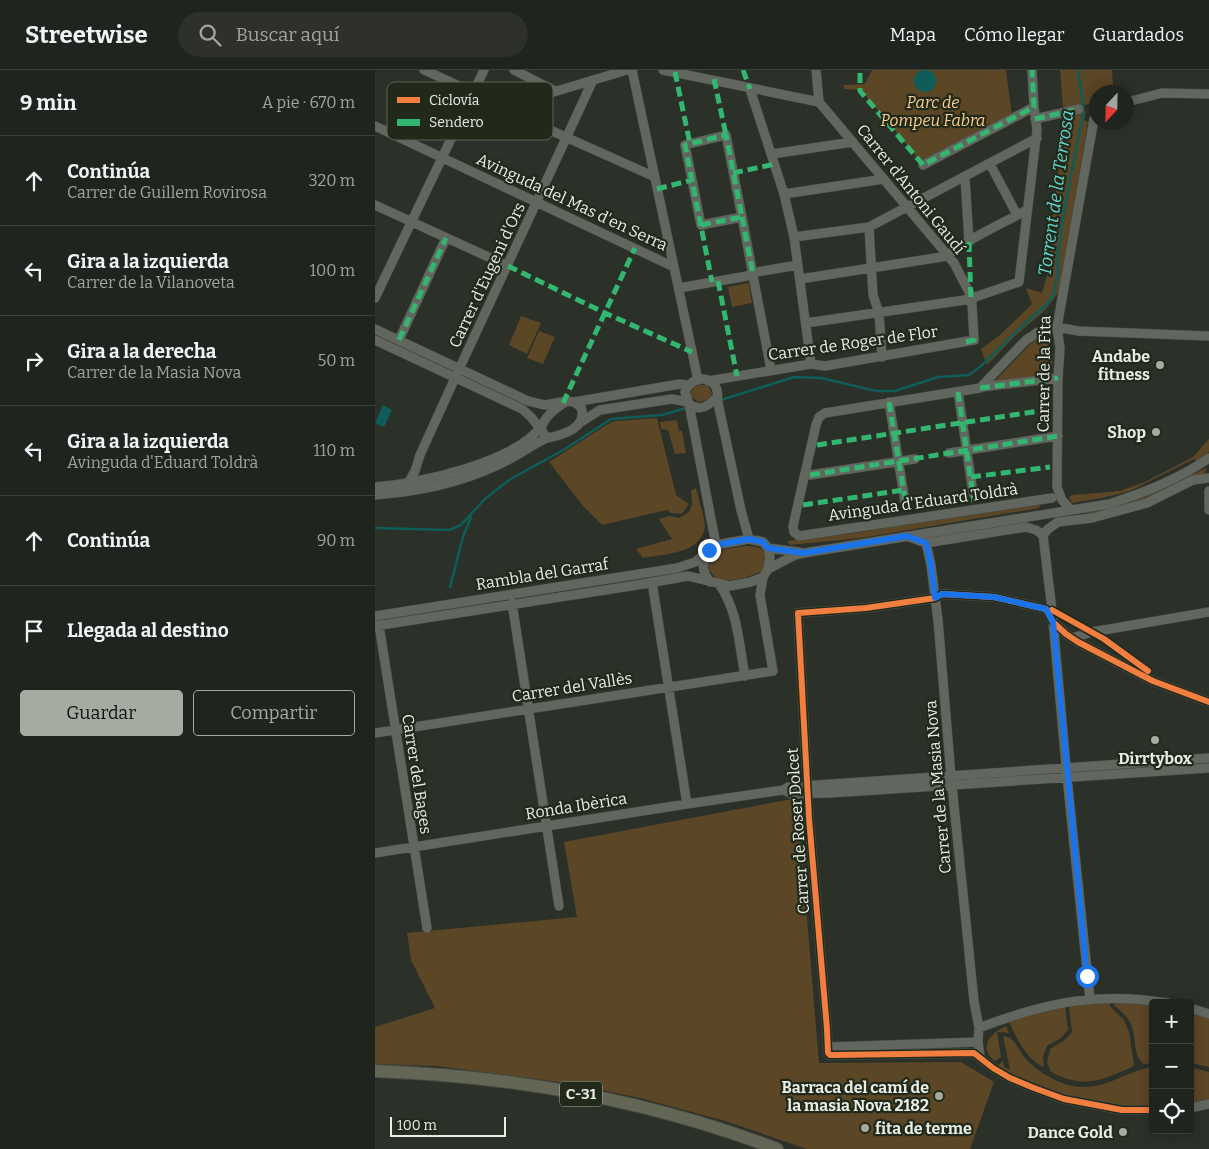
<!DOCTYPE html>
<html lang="es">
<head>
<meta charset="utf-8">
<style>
  :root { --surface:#20241e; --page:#2d302b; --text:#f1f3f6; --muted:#a2a4a4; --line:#3d413c; --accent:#a6aba2 }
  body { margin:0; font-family:Bitter,serif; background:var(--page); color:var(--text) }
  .controls { position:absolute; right:15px; bottom:15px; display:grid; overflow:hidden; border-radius:5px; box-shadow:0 2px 12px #0003 }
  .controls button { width:45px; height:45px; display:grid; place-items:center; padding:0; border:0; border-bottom:1px solid var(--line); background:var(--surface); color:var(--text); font:25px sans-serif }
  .compass { position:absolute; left:714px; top:15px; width:45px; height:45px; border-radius:50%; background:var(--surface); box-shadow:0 2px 12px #0003; rotate:202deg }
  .scale { position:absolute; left:15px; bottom:12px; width:116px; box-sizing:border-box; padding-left:5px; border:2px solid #e8ede4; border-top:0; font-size:14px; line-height:18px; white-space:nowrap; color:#e8ede4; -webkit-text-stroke:4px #21291b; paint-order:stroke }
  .stop { position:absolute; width:15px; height:15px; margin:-11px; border:4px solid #1a73e8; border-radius:50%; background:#fff }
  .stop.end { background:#1a73e8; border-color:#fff; box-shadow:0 1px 5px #0008 }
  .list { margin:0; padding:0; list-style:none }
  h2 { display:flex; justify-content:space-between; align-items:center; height:65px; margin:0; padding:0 20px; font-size:21px }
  h2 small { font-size:16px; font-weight:400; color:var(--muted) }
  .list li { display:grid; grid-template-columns:32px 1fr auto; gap:15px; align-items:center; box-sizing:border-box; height:90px; padding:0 20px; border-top:1px solid var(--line) }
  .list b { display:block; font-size:19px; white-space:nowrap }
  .list p { margin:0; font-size:16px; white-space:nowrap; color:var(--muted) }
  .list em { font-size:16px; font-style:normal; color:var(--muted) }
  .actions { display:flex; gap:10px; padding:15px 20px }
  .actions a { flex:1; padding:11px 0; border:1px solid var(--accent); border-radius:5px; text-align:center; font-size:18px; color:var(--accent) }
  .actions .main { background:var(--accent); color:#111 }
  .icon { flex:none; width:28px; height:28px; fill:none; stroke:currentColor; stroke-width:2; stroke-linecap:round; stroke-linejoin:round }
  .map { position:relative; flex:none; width:834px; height:1079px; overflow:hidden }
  header { display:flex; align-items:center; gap:30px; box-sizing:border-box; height:70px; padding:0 25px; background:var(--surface); border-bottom:1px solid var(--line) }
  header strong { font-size:24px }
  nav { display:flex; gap:28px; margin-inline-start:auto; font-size:18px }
  .search { width:350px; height:45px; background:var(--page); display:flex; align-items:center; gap:12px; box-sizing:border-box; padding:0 18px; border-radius:28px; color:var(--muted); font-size:19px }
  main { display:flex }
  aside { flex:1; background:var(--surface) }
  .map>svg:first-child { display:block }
  .green { fill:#5b4626 }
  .water { fill:#0f5d59 }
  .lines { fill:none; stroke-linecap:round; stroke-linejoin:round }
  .stream { stroke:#0f5d59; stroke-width:2.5 }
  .minor-casing { stroke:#464b44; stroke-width:10 }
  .highway-casing { stroke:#464b44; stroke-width:14 }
  .minor { stroke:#61665f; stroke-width:9 }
  .highway { stroke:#636655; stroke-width:12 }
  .quiet { stroke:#33b770; stroke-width:5; stroke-dasharray:10 5; stroke-linecap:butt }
  .cycleway-casing { stroke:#21291b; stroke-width:9 }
  .cycleway { stroke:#f27e40; stroke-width:6 }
  .route { stroke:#1a73e8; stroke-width:6 }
  .poi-dot { fill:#a6aba2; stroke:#21291b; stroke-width:2 }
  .labels { text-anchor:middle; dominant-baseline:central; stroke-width:4.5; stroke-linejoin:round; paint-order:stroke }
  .shield { fill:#21291b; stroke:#acb2a8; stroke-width:1 }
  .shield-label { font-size:15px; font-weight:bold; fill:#e8ede4 }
  .park-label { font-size:16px; font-style:italic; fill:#fecd87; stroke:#21291b }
  .street-label { font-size:16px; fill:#e8ede4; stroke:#21291b }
  .poi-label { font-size:16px; font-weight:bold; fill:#e8ede4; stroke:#21291b; text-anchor:end }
  .water-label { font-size:18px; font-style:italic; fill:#62d4ce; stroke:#21291b }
  .key { fill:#21291b; stroke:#5d6457; stroke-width:1 }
  .key-label { font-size:14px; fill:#e8ede4 }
</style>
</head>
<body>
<header>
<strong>Streetwise</strong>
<div class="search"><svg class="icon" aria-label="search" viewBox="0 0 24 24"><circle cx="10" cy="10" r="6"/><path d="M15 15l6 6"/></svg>Buscar aquí</div>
<nav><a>Mapa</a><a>Cómo llegar</a><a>Guardados</a></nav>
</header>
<main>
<aside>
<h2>9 min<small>A pie · 670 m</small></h2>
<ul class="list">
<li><svg class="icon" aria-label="ahead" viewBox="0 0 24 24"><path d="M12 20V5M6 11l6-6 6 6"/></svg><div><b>Continúa</b><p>Carrer de Guillem Rovirosa</p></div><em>320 m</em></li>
<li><svg class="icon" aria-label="left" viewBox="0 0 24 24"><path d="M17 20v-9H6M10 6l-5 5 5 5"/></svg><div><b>Gira a la izquierda</b><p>Carrer de la Vilanoveta</p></div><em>100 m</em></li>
<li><svg class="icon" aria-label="right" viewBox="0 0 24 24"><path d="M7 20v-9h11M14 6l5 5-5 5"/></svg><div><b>Gira a la derecha</b><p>Carrer de la Masia Nova</p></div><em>50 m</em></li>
<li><svg class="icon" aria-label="left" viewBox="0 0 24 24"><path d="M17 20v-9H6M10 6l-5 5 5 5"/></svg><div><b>Gira a la izquierda</b><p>Avinguda d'Eduard Toldrà</p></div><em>110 m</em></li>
<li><svg class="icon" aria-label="ahead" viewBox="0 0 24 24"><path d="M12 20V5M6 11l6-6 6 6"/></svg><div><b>Continúa</b></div><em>90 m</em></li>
<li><svg class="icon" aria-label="arrive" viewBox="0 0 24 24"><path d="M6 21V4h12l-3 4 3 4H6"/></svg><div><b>Llegada al destino</b></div></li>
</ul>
<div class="actions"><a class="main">Guardar</a><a>Compartir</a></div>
</aside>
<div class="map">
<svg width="834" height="1079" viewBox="0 0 834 1079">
  <rect width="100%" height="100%" fill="#2b3028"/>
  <path class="green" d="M497 0H631L637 46 547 93 486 20 469 19V15L490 14Z
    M685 0H737L738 15 736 22H722L721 32 710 35 688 37Z
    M711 41 709 50 713 52 684 222 670 240 639 267 612 295 606 279 626 264 657 234 651 218 667 223 673 202 671 201 688 61 695 44Z
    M374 213 377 233 357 237 353 217Z
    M146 246 166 253 152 284 134 275Z
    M164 261 180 267 168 294 152 288Z
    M666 268C682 274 677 291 676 306L619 312 659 270Z
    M325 315H333L337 323 335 329 324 332 315 326 318 317Z
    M282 348 301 425 314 434 307 444 296 443 292 440 227 455 208 436 174 392 233 354 240 351Z
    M302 350 304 361H307L311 383 300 384 293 360 286 359 285 352Z
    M834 369V382L821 391 819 389 755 421 727 428 697 433 694 427 698 425 745 421 770 412 818 387Z
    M832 398 828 406 769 430 721 445 708 443 753 433Z
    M321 418C323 427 330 449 330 456 327 484 289 484 268 488L261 479 297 469 284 449 295 446 304 448 314 442 317 435 316 421Z
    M663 434 665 435 664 438 486 468 415 475 412 471 481 463 569 447Z
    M370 476C389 476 393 481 389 499 380 506 361 511 349 510 335 509 327 491 340 483 348 478 361 478 370 476Z
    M422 728 444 993 586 992 619 1012 595 1079H432L350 1051 265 1028 192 1013 61 996 0 994V957L60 938 36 890 32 863 202 847 189 772Z
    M738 931 778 934V993L769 994C758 986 761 968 757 957 754 947 745 941 739 935Z
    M735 932V936L749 950 754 962 759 995 757 997C725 1011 709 1019 676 1002L672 992 675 979 690 970 697 962 694 935Z
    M690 936 693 960 686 968 672 976 668 987 669 997C651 989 642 969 634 952L665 941Z
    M815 942 834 948V997L815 993Z
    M631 956 634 963 622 962 626 987 620 991C602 977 616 963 631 956Z
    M628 966C641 967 643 981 651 989 665 1004 688 1017 708 1017 733 1018 754 1000 778 997V1036C723 1039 670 1022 622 996L628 991 629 997 635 1000Z
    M815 997 834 1002V1030L815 1034Z"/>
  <path class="water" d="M539 11a11 11 0 1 1 22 0a11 11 0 1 1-22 0Z
    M8 335 17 340 9 357 0 353Z"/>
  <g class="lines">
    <path class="stream" d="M346 330 419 307 446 308 501 321H520L563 307 594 305 605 297 645 258 671 235 679 224 683 202V185L689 141 708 44V36L703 0
      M0 458 74 460 86 455 110 429 134 410 190 379 236 349 287 345 311 338
      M75 517 88 467 96 447"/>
    <g class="minor-casing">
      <path id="minor" d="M49 0 91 19 101 27 280 107
        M139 0 180 21
        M257 0 323 310
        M288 0 444 32
        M441 0 444 32
        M375 19 409 124 419 167 436 294
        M96 24 102 21 138 32 162 27 252 0
        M752 32 787 23 834 24
        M660 49 704 39
        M0 56 299 197
        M351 65 367 147 326 155 310 75Z
        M397 84 478 72
        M615 94 642 145
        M548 95 659 37
        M590 108 594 172
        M409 124 509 109
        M0 135 133 196
        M367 147 396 300
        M494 157 498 225 504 243 507 287
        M419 167 494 157 662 68
        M425 209 573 186C582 174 636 149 652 140
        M304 218 372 206 382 202 423 195
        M0 228 109 0
        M596 231 600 227 644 212 662 60 659 37 657 0
        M431 253 590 230 596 231
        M0 259 153 331 170 335 192 331
        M0 270 147 339 156 347 166 360
        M24 270 71 168
        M333 311 436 294 450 296 599 270 597 234 595 224 579 193 444 32
        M606 317 683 308
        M583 322 598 423
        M192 331 199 332 206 337C213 358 188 365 172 368L166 360C168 347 181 338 192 331Z
        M199 332 305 314 312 315
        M514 332 530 432
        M314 334C325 342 334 336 342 327
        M206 352 225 340 297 329 313 332
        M574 383 683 366
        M435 405 540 389
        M33 413 40 401 45 385 80 308 218 10
        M0 417C43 414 142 392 167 355
        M834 421V440
        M0 425C41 422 84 413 121 396 139 388 155 376 172 368
        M677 428 424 466 419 462 418 456 441 355 444 347 450 343 605 318 651 270 663 262 682 257 703 261 834 266
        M696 440 687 430 682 417 683 308 685 278 682 257 719 49 722 46
        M668 465 677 540 692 707 715 929
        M532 466 551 473 651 457 661 460 668 465 673 459 683 452 717 448 772 433 818 410 834 408
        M551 473 556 495 563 550 576 706 599 931 604 958 603 972 605 986
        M341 475 314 334 310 322C313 311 329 304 339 314 344 319 342 327 343 333L366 440 374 469
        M393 478 424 482
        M332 485C326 496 328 502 335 512
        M393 499 420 485 429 483 734 434C769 423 804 409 834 388
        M277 512 312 734
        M344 514C363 540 364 575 370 606
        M137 533 184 836
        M0 546 302 498 320 492 341 475 374 469 388 472 393 478 395 487 393 499 388 507 376 512 355 516 313 506 262 515 0 556
        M4 555 52 858
        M697 568 717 562 834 542
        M0 663 398 601 385 525 388 507
        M408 720 417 724 456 723 834 698
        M0 783 312 734 408 720 413 717 834 688
        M815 938 834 944
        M604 958C669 933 723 921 793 933
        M453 977 603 972
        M815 1038 834 1034
        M778 1040H747L689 1029 659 1018 635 1008 618 998 599 983 460 985H455L453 983 452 959 434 748 423 543 491 538 560 528 567 524 619 527 671 539 678 552 691 564 703 572 778 611 834 632"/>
    </g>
    <g class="highway-casing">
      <path id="highway" d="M0 1001C136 1006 274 1030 402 1079"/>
    </g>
    <use href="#minor" class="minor"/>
    <use href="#highway" class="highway"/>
    <path class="quiet" d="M368 0 375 19
      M300 2 315 74
      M485 3V21L548 95 659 37 657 0
      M339 9 351 65
      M660 49 704 39
      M358 103 400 94
      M282 119 317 110
      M367 147 378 204
      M326 155 367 147 351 65 310 75 337 212
      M594 172 596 231
      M133 196 230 243 317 282
      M343 211 362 306
      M24 270 71 168
      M591 272 599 270V267
      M605 318 683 308
      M583 322 599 432
      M514 332 532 441
      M188 333 260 178
      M442 375 677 339
      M435 405 683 366
      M596 407 675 397
      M428 435 529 420"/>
    <g class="cycleway-casing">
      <path id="cycleway" d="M677 540 729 569 773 601
        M778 1040H747L689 1029 659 1018 635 1008 618 998 599 983 460 985H455L453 983 452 959 434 748 423 543 491 538 560 528 567 524 619 527 671 539 678 552 691 564 703 572 778 611 834 632"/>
    </g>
    <use href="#cycleway" class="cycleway"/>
  </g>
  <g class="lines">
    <path class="route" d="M334 480 341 475 374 469 388 472 393 478 429 483 532 466 551 473 556 495 560 528 567 524 619 527 671 539 678 552 712 906"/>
  </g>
  <g class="poi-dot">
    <circle cx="785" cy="295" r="5"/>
    <circle cx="781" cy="362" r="5"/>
    <circle cx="780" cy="670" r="5"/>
    <circle cx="564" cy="1026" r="5"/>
    <circle cx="490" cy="1058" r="5"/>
    <circle cx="748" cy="1062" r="5"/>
  </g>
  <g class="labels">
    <rect class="shield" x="185" y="1011.5" width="42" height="25" rx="4"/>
    <g class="shield-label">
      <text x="206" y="1024">C-31</text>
    </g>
    <g class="park-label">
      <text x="558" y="32">Parc de<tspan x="558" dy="18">Pompeu Fabra</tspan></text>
    </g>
    <g class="street-label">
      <text transform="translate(536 119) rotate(51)">Carrer d'Antoni Gaudí</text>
      <text transform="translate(197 132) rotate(25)">Avinguda del Mas d'en Serra</text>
      <text transform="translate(112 205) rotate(-65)">Carrer d'Eugeni d'Ors</text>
      <text transform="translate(478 273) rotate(-8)">Carrer de Roger de Flor</text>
      <text transform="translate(669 304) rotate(-89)">Carrer de la Fita</text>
      <text transform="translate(548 432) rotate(-8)">Avinguda d'Eduard Toldrà</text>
      <text transform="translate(167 504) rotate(-9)">Rambla del Garraf</text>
      <text transform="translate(197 617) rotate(-9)">Carrer del Vallès</text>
      <text transform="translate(42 704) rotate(81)">Carrer del Bages</text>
      <text transform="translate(563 717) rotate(-95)">Carrer de la Masia Nova</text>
      <text transform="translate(201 736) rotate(-9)">Ronda Ibèrica</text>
      <text transform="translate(423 761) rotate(-94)">Carrer de Roser Dolcet</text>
    </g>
    <g class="poi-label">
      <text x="775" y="286">Andabe<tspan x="775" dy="18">fitness</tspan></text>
      <text x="771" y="362">Shop</text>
      <text x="780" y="688" text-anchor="middle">Dirrtybox</text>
      <text x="554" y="1017">Barraca del camí de<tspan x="554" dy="18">la masia Nova 2182</tspan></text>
      <text x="500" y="1058" text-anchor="start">fita de terme</text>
      <text x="738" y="1062">Dance Gold</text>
    </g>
    <g class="water-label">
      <text transform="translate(681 123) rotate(-82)">Torrent de la Terrosa</text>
    </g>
  </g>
  <rect x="12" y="12" width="166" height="58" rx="8" class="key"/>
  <rect x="22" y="27" width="23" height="6" fill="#f27e40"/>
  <rect x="22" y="49" width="23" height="7" fill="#33b770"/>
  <g class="key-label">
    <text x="54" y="35">Ciclovía</text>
    <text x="54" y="57">Sendero</text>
  </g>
</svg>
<div class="controls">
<button>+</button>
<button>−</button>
<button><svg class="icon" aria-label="locate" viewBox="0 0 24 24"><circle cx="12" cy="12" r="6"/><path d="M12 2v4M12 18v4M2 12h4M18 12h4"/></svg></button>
</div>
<svg class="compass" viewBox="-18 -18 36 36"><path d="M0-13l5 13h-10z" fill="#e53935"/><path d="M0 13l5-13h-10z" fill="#a2a4a4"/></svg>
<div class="scale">100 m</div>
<div class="stop" style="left:712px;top:906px"></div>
<div class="stop end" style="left:334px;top:480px"></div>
</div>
</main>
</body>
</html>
